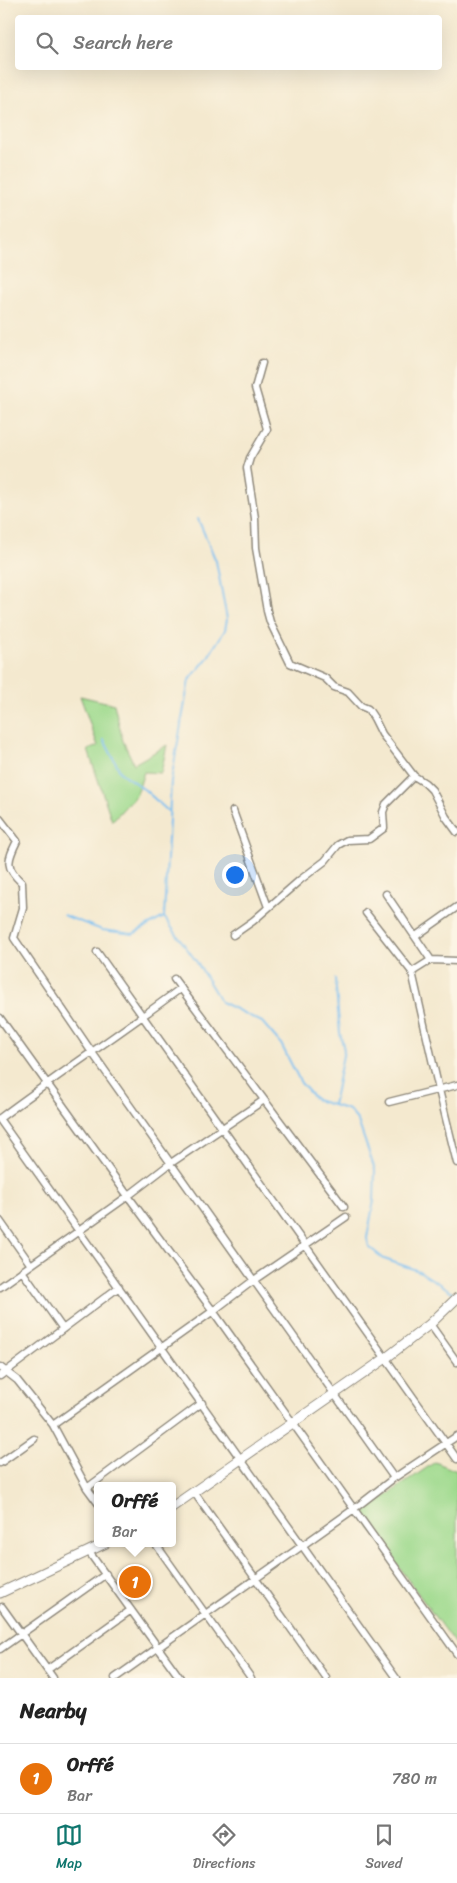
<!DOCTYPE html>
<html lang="en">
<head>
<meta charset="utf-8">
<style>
  :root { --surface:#fff; --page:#f2f2f2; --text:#222; --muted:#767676; --line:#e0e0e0; --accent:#0f766e }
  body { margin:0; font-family:Sriracha,sans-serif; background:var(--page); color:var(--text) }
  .you { position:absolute; left:234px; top:874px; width:18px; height:18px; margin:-12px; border:4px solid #fff; border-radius:50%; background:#1a73e8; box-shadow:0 0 0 8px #1a73e833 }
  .badge { display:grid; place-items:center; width:32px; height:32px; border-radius:50%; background:var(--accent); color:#fff; font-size:16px; font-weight:700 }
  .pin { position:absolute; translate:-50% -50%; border:2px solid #fff; box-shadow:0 1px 5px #0006 }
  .popup { position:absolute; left:94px; top:1482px; width:82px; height:65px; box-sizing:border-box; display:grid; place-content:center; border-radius:5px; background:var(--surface); filter:drop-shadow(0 1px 4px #0005); font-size:16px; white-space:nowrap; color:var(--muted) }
  .popup b { font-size:19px; color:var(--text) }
  .popup::after { content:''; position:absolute; left:50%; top:100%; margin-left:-10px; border:10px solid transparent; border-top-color:var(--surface) }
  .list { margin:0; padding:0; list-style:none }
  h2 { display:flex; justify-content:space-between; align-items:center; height:65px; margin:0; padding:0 20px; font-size:21px }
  h2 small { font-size:16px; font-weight:400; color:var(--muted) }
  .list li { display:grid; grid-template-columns:32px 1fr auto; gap:15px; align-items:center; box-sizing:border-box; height:70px; padding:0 20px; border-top:1px solid var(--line) }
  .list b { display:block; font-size:19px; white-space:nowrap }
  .list p { margin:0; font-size:16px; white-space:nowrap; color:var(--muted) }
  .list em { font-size:16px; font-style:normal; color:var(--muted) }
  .icon { flex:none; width:28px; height:28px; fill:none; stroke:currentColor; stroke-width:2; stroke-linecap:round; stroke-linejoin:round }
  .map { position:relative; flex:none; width:457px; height:1678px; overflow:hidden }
  .search { position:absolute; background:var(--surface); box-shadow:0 5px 20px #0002; left:15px; right:15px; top:15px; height:55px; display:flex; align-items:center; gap:12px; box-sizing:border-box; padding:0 18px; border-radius:5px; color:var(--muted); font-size:19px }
  .sheet { height:135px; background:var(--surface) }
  nav { display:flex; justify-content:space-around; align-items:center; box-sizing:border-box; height:70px; border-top:1px solid var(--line); background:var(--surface); font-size:14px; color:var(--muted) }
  nav a { display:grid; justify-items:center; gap:2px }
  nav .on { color:var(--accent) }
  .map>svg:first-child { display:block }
  .green { fill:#9fda8e; stroke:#65825c }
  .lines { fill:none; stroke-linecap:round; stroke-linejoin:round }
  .stream { stroke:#7bbff1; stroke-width:2 }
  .minor-casing { stroke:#908a7d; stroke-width:9 }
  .secondary-casing { stroke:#908a7d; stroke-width:11 }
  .minor { stroke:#fff; stroke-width:6 }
  .secondary { stroke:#fff; stroke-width:9 }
</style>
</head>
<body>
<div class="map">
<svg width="457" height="1678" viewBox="0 0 457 1678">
  <rect width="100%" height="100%" fill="#fcf5e5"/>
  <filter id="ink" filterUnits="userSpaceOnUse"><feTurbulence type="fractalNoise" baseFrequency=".02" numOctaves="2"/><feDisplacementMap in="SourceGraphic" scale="10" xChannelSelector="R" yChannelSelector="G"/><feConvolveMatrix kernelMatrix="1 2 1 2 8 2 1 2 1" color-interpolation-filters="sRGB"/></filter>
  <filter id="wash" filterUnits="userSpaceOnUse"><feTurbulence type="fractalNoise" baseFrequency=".0096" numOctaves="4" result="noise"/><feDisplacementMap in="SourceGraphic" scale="20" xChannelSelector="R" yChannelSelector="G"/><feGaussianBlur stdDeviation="1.12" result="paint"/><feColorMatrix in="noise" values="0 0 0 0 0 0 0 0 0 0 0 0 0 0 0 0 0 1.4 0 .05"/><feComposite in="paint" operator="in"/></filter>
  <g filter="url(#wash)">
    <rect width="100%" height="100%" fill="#f4e9cf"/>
    <path class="green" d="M80 696 114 704 123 741 134 764 167 745 161 773 144 772 137 794 112 821 88 750 98 746Z
      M435 1462 457 1471V1647L360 1514Z"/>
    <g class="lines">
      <path class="stream" d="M198 519 216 561 227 619 225 630 206 660 189 680 171 781 164 917 196 961 221 1002 262 1022 281 1044 301 1083 316 1100 349 1110 358 1121 375 1170 374 1200 367 1238 369 1247 384 1259 419 1271 457 1295
        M104 740 121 773 145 790 169 812
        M63 915 102 930 133 934 164 917
        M333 1105 344 1050 340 1033 335 979"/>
    </g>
  </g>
  <g filter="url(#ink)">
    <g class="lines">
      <g class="minor-casing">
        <path id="minor" d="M262 363 255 388 267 429 250 458 247 468 255 518 256 548 267 611 270 622 290 663 325 678 334 687 348 692 361 706 368 709 374 718 382 734 414 776 425 783 432 790 446 817 457 832
          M233 811 268 907
          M0 819 17 841C7 861 5 867 22 883L23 908 14 938 91 1051 394 1478
          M386 894 431 960
          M366 913 412 972 439 1090 457 1163
          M233 935 253 921 300 880 325 861 338 845 347 840 369 839 384 828 383 812 386 804 414 776
          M416 936 457 907
          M97 952 457 1459
          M412 972 431 960 457 961
          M174 979 344 1207
          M0 1018 128 1196 213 1311 457 1654
          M389 1102 457 1085
          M0 1118C60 1073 121 1033 181 988
          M0 1120 396 1678
          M0 1221 31 1265
          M22 1271 63 1329
          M0 1287 128 1196 171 1163 264 1100
          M430 1324 457 1362
          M0 1367 17 1380 53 1425 87 1488 98 1503
          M0 1376 119 1287
          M53 1425 213 1311 254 1280 346 1217
          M0 1463 34 1439
          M87 1488 202 1403
          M194 1492 326 1678
          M155 1543 251 1678
          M89 1552 180 1678
          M2 1607 53 1678
          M0 1649 106 1574
          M47 1670 131 1610
          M115 1678 354 1509 394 1478 457 1436"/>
      </g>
      <g class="secondary-casing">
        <path id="secondary" d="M172 1507 386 1358 430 1324 457 1298
          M0 1593 106 1543"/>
      </g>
      <use href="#minor" class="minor"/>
      <use href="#secondary" class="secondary"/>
    </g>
  </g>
</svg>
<div class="you"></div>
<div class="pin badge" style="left:135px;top:1582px;background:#e8710a">1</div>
<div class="popup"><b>Orffé</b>Bar</div>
<div class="search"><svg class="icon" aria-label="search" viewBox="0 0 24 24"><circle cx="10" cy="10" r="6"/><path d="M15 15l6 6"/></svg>Search here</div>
</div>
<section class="sheet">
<h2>Nearby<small></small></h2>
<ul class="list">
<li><span class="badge" style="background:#e8710a">1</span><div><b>Orffé</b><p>Bar</p></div><em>780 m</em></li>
</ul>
</section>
<nav>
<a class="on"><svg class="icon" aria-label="map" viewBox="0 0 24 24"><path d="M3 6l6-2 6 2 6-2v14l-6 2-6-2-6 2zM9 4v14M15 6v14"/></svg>Map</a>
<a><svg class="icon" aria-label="directions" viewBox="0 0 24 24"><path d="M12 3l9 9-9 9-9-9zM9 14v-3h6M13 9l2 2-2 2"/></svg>Directions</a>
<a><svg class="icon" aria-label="saved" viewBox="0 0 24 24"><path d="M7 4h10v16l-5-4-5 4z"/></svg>Saved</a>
</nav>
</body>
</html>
